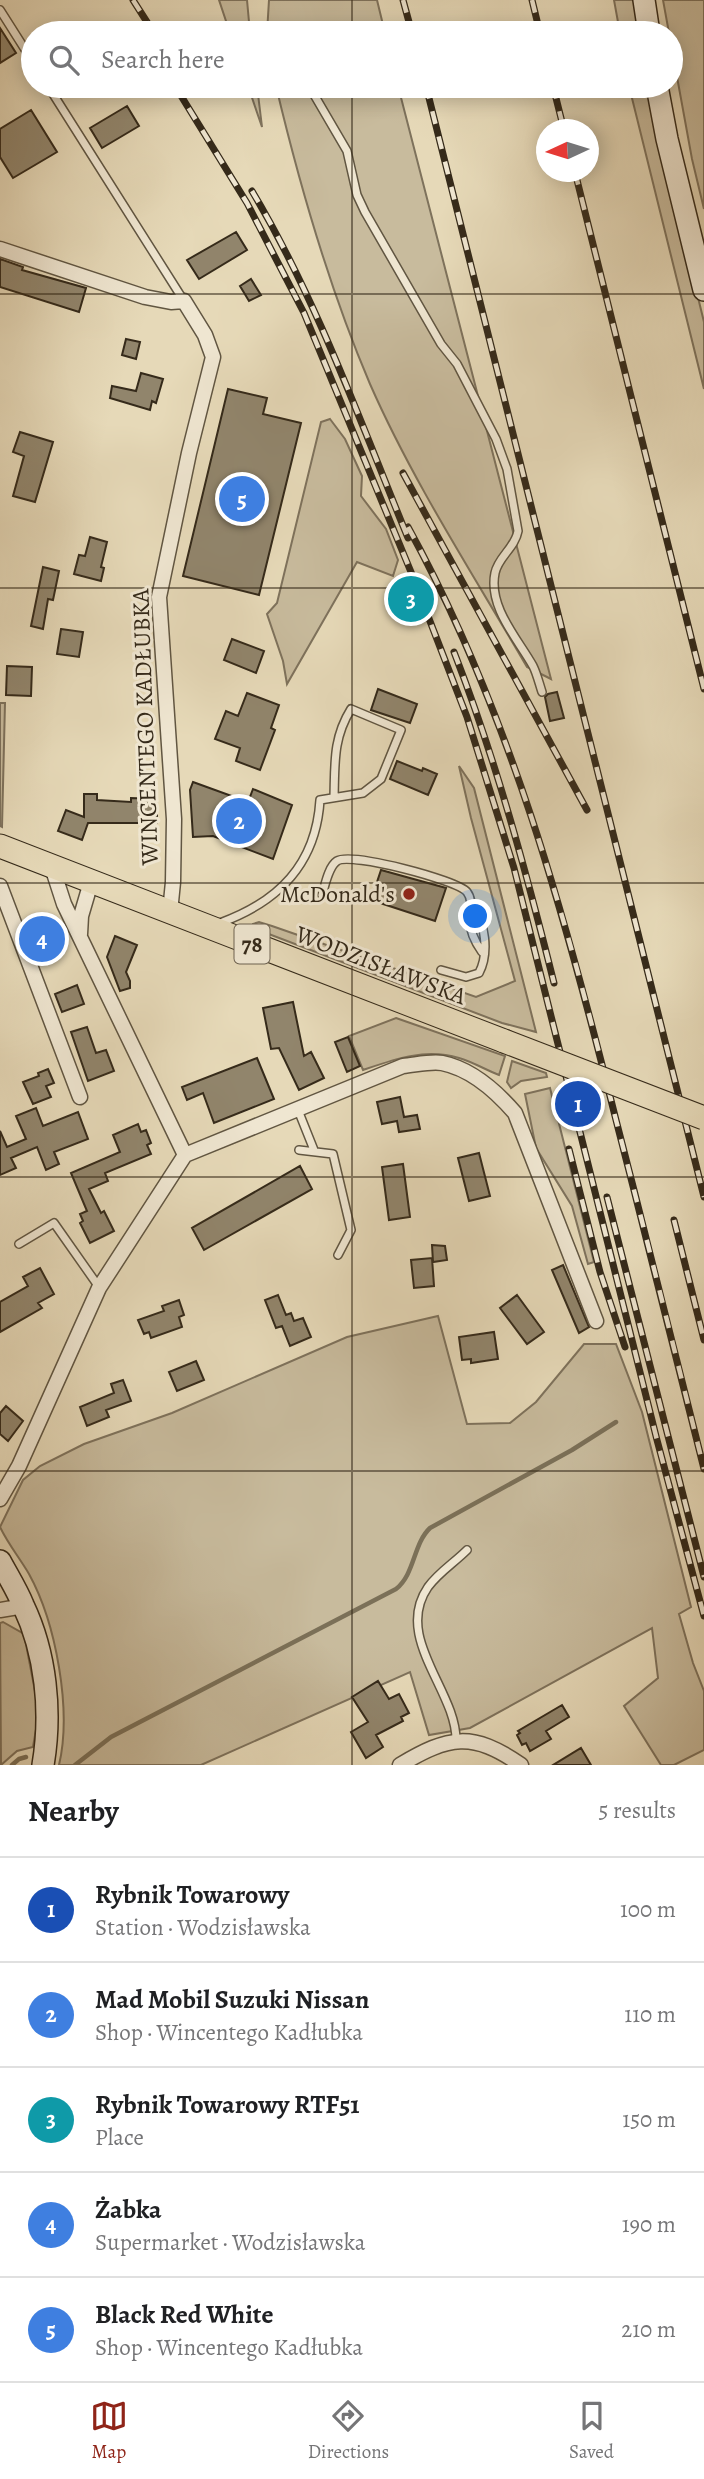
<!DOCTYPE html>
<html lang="en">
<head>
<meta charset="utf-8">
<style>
  :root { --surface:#fff; --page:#f6f6f6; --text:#202124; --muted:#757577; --line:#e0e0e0; --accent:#8f2418 }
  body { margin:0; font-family:Alegreya,serif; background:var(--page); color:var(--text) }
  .compass { position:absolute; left:536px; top:119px; width:63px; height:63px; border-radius:50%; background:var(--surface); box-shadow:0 4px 18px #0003; rotate:266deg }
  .you { position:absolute; left:476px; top:917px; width:24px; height:24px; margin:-18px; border:5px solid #fff; border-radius:50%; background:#1a73e8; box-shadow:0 0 0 10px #1a73e833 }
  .badge { display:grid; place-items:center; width:46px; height:46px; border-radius:50%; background:var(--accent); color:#fff; font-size:23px; font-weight:700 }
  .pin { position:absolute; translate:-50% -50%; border:4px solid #fff; box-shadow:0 2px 7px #0006 }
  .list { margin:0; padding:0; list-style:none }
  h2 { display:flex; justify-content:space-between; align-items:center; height:91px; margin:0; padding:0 28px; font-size:30px }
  h2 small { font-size:23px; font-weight:400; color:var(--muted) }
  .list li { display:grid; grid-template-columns:46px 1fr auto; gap:21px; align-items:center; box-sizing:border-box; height:105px; padding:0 28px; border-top:2px solid var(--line) }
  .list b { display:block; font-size:26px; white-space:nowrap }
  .list p { margin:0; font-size:23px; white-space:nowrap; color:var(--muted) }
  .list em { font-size:23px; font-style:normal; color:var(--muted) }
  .icon { flex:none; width:38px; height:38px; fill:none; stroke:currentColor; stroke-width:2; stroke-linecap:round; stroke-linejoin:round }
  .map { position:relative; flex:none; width:704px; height:1765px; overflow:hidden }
  .search { position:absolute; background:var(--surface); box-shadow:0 4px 18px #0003; left:21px; right:21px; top:21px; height:77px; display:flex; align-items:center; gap:18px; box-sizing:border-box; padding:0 24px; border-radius:38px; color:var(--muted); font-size:26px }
  .sheet { height:616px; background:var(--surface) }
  nav { display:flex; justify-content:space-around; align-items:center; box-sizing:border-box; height:98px; border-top:2px solid var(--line); background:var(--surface); font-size:19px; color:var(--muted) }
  nav a { display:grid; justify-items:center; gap:4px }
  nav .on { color:var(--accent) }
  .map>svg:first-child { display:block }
  .green { fill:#c8bb9d; stroke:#7e725c; stroke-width:2 }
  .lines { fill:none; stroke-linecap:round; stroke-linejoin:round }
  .stream { stroke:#7b7058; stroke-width:4.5 }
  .building { fill:#91856c; stroke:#352a1a; stroke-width:2 }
  .lane-casing { stroke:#615642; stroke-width:10 }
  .street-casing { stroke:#615642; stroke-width:17 }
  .secondary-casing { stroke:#352a1a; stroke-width:24 }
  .primary-casing { stroke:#352a1a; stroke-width:25 }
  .lane { stroke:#efe6d1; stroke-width:7 }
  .street { stroke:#efe6d1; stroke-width:14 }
  .secondary { stroke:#efe6d1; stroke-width:21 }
  .primary { stroke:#e6d9b8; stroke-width:23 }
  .rail-casing { stroke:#352a1a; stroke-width:7 }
  .rail { stroke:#efe6d1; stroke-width:4.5; stroke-dasharray:13; stroke-linecap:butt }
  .primary-bridge-casing { stroke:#352a1a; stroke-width:25; stroke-linecap:butt }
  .primary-bridge { stroke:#e6d9b8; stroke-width:23 }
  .grid { fill:none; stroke:#352a1a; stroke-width:2; stroke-opacity:0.55 }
  .poi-dot { fill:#8f2418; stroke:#efe6d1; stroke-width:2.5 }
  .labels { text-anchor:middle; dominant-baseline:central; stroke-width:6; stroke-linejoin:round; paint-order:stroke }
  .shield { fill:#efe6d1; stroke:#6d6251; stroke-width:2 }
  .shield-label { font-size:23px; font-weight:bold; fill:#352a1a }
  .street-label { font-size:24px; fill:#352a1a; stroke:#efe6d1 }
  .poi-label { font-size:24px; fill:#352a1a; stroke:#efe6d1; text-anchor:end }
</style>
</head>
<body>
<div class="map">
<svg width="704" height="1765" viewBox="0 0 704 1765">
  <rect width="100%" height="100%" fill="#e6d9b8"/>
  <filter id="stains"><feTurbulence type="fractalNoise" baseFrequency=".00286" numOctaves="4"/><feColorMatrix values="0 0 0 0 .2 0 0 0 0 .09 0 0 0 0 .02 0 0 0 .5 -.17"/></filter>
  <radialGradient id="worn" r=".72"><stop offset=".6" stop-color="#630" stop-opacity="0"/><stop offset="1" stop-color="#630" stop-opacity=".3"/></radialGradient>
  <path class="green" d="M219 0H247L250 33H230Z
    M269 0H377L385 33H267Z
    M614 0H637L642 33H620Z
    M663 0H704V209L692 159Z
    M248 86H257L262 127Z
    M276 86H398L551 679 527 667C473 574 413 482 370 384 329 288 300 187 276 86Z
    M629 86H651L672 191 704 322V389Z
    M330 419 345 439 362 476 361 496 386 529 398 560 393 576 357 562 287 684 283 661 267 614 277 603 321 422Z
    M0 703H5L2 827 0 826Z
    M459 766 474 788 536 1032 502 1023 253 928V924L259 922 272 926 476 997 515 981 471 818Z
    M396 1018 505 1056 499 1075C486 1070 473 1062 459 1058 425 1048 395 1059 363 1070L349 1036Z
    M512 1061 546 1073 547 1077 521 1081 511 1088 507 1082Z
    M550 1088 594 1262 588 1264 572 1206 536 1148 525 1094Z
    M438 1316 467 1424 510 1423 536 1402 584 1344H616L642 1412 691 1607 679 1614 693 1663 704 1691V1750L674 1765H661L624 1706 658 1678 652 1628 470 1728 429 1735 410 1672 201 1765H59C72 1710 56 1623 29 1574 19 1557 8 1544 0 1527L23 1480 40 1466 84 1444 172 1413 347 1337Z
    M3 1622 24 1634 39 1712 33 1747 17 1751 1 1765 0 1623Z"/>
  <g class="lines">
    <path class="stream" d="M12 1765 19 1759 26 1757
      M75 1765 111 1737 396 1589C415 1574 413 1544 430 1528L572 1450 616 1422"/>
  </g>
  <path class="building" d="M0 28 16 53 0 63Z
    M127 106 139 126 102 148 90 128Z
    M31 110 57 152 13 178 0 157V129Z
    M236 232 247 250 199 279 187 260Z
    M0 259 23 267 22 270 86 288 79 312 0 287Z
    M251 279 261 295 249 301 240 286Z
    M126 339 140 342 136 359 122 355Z
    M141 373 163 379 156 403 152 401 150 410 110 398 112 386 136 391Z
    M228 389 267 398 263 414 301 423 259 595 183 576Z
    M20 432 53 442 35 502 13 496 24 456 13 452Z
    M90 537 107 542 101 567 104 568 101 581 74 574 79 555 85 556Z
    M43 567 59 571 53 600 48 599 43 629 31 626Z
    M61 629 83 632 79 657 57 654Z
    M232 639 264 651 256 673 224 660Z
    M7 666 32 667 31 696 6 695Z
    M378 689 417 704 410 723 371 710Z
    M557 692 564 718 550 721 545 697 548 694Z
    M247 693 279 705 271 728 275 730 260 770 236 761 240 748 215 739 226 711 238 716Z
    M397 761 422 771 423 768 437 774 428 795 390 779Z
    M193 782 248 802 253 789 292 805 273 859 213 836 193 837 190 790Z
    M84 794H97V800L131 802V798L157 799V823H88L82 840 58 831 66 810 84 817Z
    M381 870 446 888 435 921 371 900Z
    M53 923 54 926 57 925 66 945 39 955 30 932Z
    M115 936 137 945 126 972 130 981V988L120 991 107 957Z
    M77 985 84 1004 62 1012 55 994Z
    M293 1002 304 1056 311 1052 324 1078 299 1090 279 1048 271 1049 263 1008Z
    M87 1027 96 1053 106 1050 114 1071 88 1081 71 1032Z
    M348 1037 360 1066 347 1072 335 1042Z
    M257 1058 274 1099 214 1123 203 1093 187 1100 182 1087Z
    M48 1069 54 1083 46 1086 51 1097 33 1104 23 1082 39 1076 38 1073Z
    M400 1097 404 1117 417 1115 420 1129 399 1132 397 1121 382 1124 377 1102Z
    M36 1108 43 1126 78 1112 88 1139 54 1152 59 1164 46 1170 37 1147 11 1158 16 1168 0 1175V1131L7 1147 26 1139 16 1116Z
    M138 1124 141 1132 146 1130 151 1143 147 1145 151 1154 105 1173 108 1181 89 1189 101 1213 104 1211 114 1231 90 1243 80 1223 83 1221 80 1214 87 1211 71 1173 120 1152 113 1135Z
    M479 1153 490 1196 469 1201 458 1158Z
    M403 1164 410 1217 389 1220 382 1167Z
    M300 1166 312 1189 204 1250 192 1228Z
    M432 1245 445 1246 447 1260 433 1262Z
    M432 1258 434 1286 414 1288 411 1260Z
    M563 1265 589 1327 579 1333 552 1270Z
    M40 1268 54 1294 38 1303 42 1308 0 1332V1302L28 1286 23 1277Z
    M278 1295 286 1315 291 1313 294 1321 303 1318 311 1337 290 1346 282 1326 276 1328 265 1300Z
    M517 1295 544 1332 527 1344 500 1308Z
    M179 1300 184 1315 179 1317 182 1327 151 1338 149 1332 144 1334 138 1320 164 1311 162 1306Z
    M494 1332 498 1359 471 1363V1359L462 1360 459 1337Z
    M196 1361 204 1380 177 1391 169 1372Z
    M123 1380 131 1401 106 1410 109 1417 87 1426 80 1407 114 1393 111 1384Z
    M6 1406 23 1421 8 1441 0 1434V1413Z
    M378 1681 389 1699 399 1694 409 1713 401 1717 403 1721 376 1735 383 1747 366 1758 351 1732 368 1722 352 1697Z
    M562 1705 569 1717 546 1731 551 1739 530 1751 526 1743 522 1745 517 1735 520 1733 518 1731Z
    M581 1748 591 1765H553Z"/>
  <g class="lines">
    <g class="lane-casing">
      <path id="lane" d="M0 10 33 62
        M48 86 184 301
        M309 86 347 151 357 195 365 212 441 344 457 364 496 439 507 469 518 531C515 548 498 557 495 573 488 607 518 639 533 666 537 674 539 683 542 692
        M322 895C325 886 328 867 337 861 351 852 457 880 467 892 473 900 470 909 470 918 469 931 475 942 482 952
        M220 923C278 902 316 865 320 800L363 793 381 779 401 730 351 709C333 738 335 763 334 797
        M441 970 466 977 479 973C489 954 486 922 472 906
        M298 1110 314 1150
        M299 1150 333 1154 351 1230 338 1255
        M19 1244 54 1223 99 1287
        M456 1741C457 1691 393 1638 428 1587 439 1572 454 1563 467 1550"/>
    </g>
    <g class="street-casing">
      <path id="street" d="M0 249 145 297 171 302 184 301 205 335 213 357 189 453 159 597 174 819 173 882 170 912
        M0 886 80 1097
        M80 934 81 916 91 882
        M185 1155 403 1066C415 1065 431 1061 442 1063 472 1069 496 1091 515 1113L596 1321
        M0 1499 19 1466 99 1288 185 1155 64 904 52 867
        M0 1610 24 1606
        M400 1765C449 1736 472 1731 521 1765"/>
    </g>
    <g class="secondary-casing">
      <path id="secondary" d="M644 0 649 33
        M657 86 667 139 704 290
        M0 1561C8 1576 17 1590 23 1605 46 1653 52 1712 43 1765"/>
    </g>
    <g class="primary-casing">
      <path id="primary" d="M0 846 504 1041"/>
    </g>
    <use href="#lane" class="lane"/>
    <use href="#street" class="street"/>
    <use href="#secondary" class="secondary"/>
    <use href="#primary" class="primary"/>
    <g class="rail-casing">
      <path id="rail" d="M133 0 154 33
        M403 0 412 33
        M532 0 540 33
        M175 86 247 203 304 313 411 572 467 717 514 868 657 1440 704 1616
        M426 86 704 1197
        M553 86 564 130
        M575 172 704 689
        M252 191C317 300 360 421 408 538
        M403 473 587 810
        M408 527C510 713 565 915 616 1120 646 1236 675 1352 704 1469
        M454 652C496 760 526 871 554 983
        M569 1149 600 1272 625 1347
        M607 1197 704 1577
        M674 1220 704 1340"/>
    </g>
    <use href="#rail" class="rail"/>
    <g class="primary-bridge-casing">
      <path id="primary-bridge" d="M504 1041 704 1118"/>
    </g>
    <use href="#primary-bridge" class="primary-bridge"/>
  </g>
  <path class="grid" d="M352 0V33M352 86V1765M0 294H704M0 588H704M0 883H704M0 1177H704M0 1471H704"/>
  <circle class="poi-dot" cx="409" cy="894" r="7"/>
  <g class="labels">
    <rect class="shield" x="234.5" y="924.5" width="35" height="39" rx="5"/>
    <g class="shield-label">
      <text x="252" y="944">78</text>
    </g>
    <g class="street-label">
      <text transform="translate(145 727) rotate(-92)">WINCENTEGO KADŁUBKA</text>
      <text transform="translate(381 965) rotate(21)">WODZISŁAWSKA</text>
    </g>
    <g class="poi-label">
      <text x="395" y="894">McDonald's</text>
    </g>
  </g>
  <rect width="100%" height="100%" filter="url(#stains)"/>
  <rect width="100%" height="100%" fill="url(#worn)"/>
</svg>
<svg class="compass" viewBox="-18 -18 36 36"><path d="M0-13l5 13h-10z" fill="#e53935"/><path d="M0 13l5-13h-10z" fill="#757577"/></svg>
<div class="you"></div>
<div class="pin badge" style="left:578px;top:1104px;background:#1a4fb4">1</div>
<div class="pin badge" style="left:239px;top:821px;background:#3f7fe0">2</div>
<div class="pin badge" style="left:411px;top:599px;background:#0f9aa8">3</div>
<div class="pin badge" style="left:42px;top:939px;background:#3f7fe0">4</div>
<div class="pin badge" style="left:242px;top:499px;background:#3f7fe0">5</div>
<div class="search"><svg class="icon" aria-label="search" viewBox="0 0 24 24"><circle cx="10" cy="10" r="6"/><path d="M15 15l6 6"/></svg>Search here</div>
</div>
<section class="sheet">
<h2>Nearby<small>5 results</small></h2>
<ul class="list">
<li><span class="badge" style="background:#1a4fb4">1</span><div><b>Rybnik Towarowy</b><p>Station · Wodzisławska</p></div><em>100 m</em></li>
<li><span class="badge" style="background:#3f7fe0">2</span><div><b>Mad Mobil Suzuki Nissan</b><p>Shop · Wincentego Kadłubka</p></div><em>110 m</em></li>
<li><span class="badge" style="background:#0f9aa8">3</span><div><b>Rybnik Towarowy RTF51</b><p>Place</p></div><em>150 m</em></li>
<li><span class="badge" style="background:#3f7fe0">4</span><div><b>Żabka</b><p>Supermarket · Wodzisławska</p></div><em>190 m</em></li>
<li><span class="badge" style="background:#3f7fe0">5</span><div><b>Black Red White</b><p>Shop · Wincentego Kadłubka</p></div><em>210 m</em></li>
</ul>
</section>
<nav>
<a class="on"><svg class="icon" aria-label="map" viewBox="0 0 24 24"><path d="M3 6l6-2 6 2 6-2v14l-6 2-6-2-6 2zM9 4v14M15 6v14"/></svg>Map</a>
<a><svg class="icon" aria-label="directions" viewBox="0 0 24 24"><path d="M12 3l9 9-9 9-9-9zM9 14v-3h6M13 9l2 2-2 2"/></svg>Directions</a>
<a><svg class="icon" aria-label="saved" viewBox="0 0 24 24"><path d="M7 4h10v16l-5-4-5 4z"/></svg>Saved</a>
</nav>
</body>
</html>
